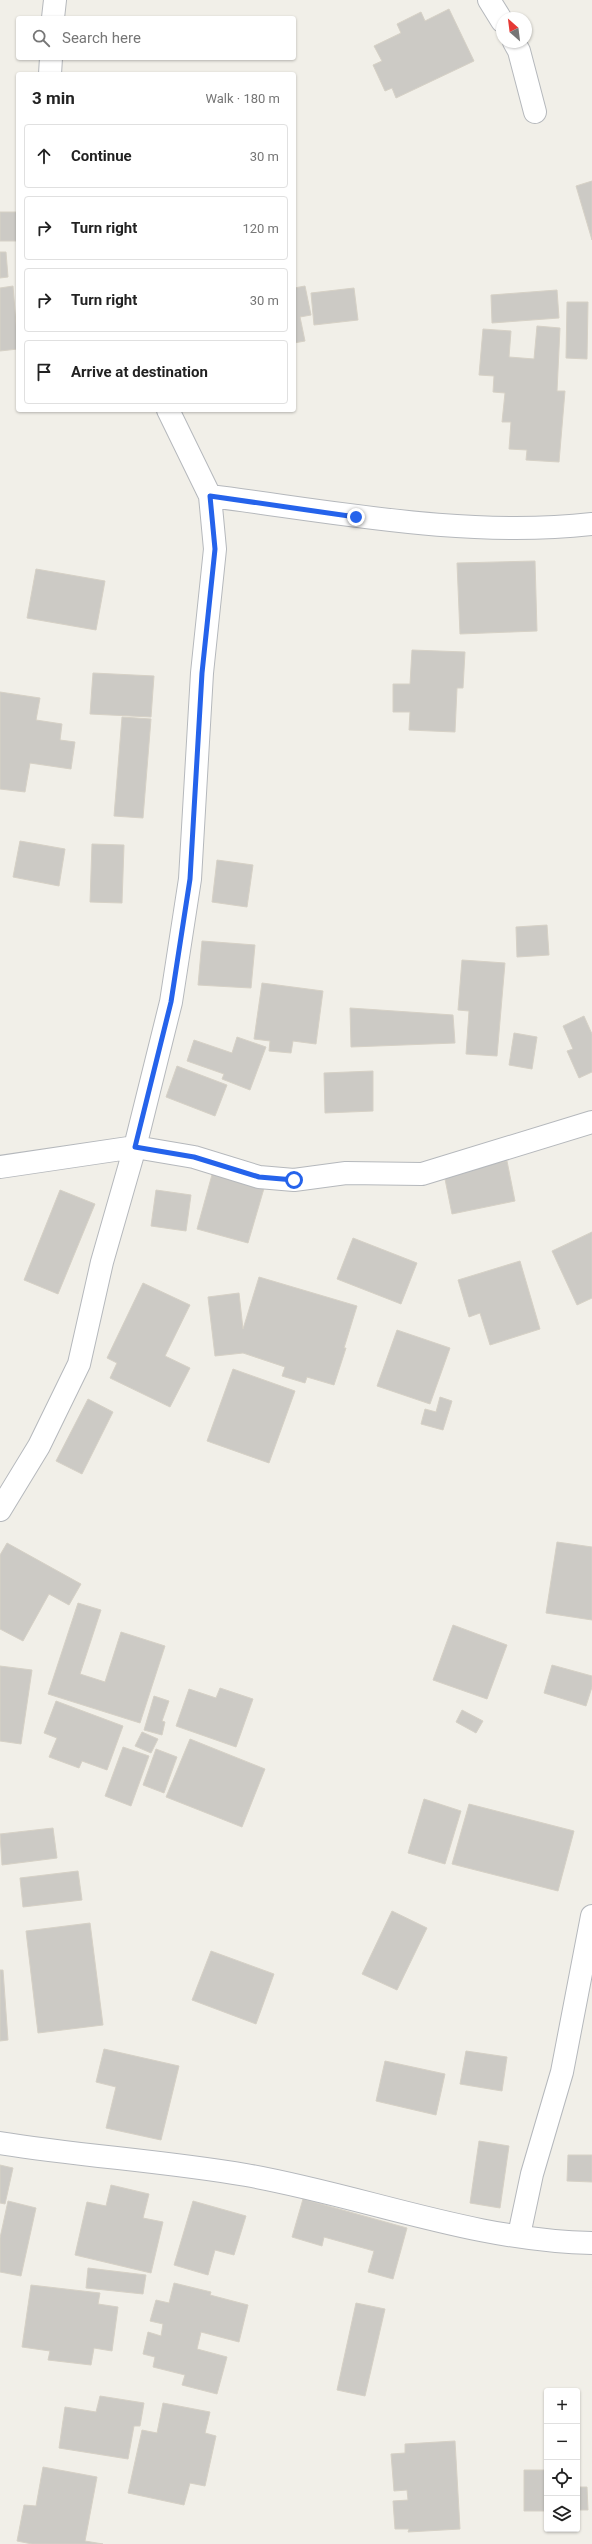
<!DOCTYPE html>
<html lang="en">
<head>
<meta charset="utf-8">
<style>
  :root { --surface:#fff; --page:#f6f6f6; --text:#222; --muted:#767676; --line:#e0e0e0 }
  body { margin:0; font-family:Roboto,sans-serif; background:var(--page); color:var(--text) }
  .controls { position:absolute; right:12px; bottom:12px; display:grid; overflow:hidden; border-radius:4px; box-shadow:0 1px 3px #0004 }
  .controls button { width:36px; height:36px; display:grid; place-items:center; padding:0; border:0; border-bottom:1px solid var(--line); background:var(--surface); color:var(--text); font:20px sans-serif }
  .compass { position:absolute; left:496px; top:12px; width:36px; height:36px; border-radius:50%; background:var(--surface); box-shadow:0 1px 3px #0004; rotate:332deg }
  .stop { position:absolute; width:12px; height:12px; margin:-9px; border:3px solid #2563eb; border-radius:50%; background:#fff }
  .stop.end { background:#2563eb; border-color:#fff; box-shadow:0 1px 4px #0008 }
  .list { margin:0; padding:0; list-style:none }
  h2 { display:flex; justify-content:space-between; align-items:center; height:52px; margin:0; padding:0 16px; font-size:17px }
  h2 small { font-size:13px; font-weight:400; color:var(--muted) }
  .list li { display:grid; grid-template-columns:26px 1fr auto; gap:12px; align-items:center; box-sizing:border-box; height:64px; margin:0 8px 8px; padding:0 8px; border:1px solid var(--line); border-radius:4px }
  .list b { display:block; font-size:15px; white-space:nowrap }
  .list em { font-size:13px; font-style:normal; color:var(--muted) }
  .icon { flex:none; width:22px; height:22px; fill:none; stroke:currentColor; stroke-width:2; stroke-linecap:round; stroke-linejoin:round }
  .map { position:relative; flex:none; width:592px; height:2544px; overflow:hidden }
  .search { position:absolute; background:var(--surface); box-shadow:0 1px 3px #0004; left:16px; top:16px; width:280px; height:44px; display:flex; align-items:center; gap:10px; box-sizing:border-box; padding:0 14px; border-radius:4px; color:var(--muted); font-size:15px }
  .panel { position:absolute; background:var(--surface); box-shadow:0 1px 3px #0004; left:16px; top:72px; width:280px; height:340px; border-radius:4px }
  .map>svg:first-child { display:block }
  .building { fill:#cccac5; stroke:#d6d1c6 }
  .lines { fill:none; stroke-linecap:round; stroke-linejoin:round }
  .street-casing { stroke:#b5b8bc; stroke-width:24 }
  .street { stroke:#fff; stroke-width:22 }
  .route { stroke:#2563eb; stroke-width:5 }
</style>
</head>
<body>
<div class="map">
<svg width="592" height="2544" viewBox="0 0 592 2544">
  <rect width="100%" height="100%" fill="#f1efe8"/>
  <path class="building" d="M449 9 474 61 396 98 392 88 385 91 373 65 382 61 374 46 401 33 397 24 421 12 425 21Z
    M592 181V240L576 186Z
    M0 212H18V241H0Z
    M0 252H6L8 277 0 278Z
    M13 286 18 349 0 351V288Z
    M305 286 311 315 300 317 305 341 294 343V288Z
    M354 288 358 320 314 325 311 293Z
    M557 290 559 318 492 323 491 295Z
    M567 302H588L587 359 566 358Z
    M537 326 560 328 557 391H565L559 462 526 460 527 450 509 449 511 422H502L505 393 493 392 494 376 479 375 483 329 511 331 509 357 534 359Z
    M535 561 537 631 460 634 457 563Z
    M36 569 105 581 96 630 27 618Z
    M412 650 465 652 463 688H457L455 732 409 730 410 712H393V684H410Z
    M93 673 154 676 151 717 90 714Z
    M0 692 40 698 36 720 62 724 60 740 75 742 71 769 30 763 25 792 0 789Z
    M122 717 151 719 143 818 114 816Z
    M20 841 65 849 59 886 13 877Z
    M92 844 124 845 122 903 90 902Z
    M217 860 253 865 247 907 212 902Z
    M547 925 549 955 517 957 516 927Z
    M202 941 255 945 251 988 198 985Z
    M462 960 505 963 497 1056 466 1054 469 1011 458 1010Z
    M262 983 323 991 316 1044 293 1041 291 1053 269 1051 270 1041 254 1039Z
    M350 1008 453 1015 455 1043 351 1047Z
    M584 1016 592 1034V1072L579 1078 567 1051 573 1049 563 1026Z
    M514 1033 537 1037 532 1069 509 1065Z
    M237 1037 266 1047 250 1090 222 1079 224 1074 187 1061 194 1040 232 1053Z
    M177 1066 227 1085 215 1116 166 1097Z
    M373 1071V1111L325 1113 324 1073Z
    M507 1161 515 1201 452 1214 444 1174Z
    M213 1171 265 1185 248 1243 197 1229Z
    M60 1190 95 1204 58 1294 24 1280Z
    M156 1190 191 1195 186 1231 151 1226Z
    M592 1232V1298L577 1305 552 1251Z
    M353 1238 417 1263 401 1304 337 1279Z
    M520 1261 540 1329 490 1345 480 1313 469 1317 458 1280Z
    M259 1277 357 1306 344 1348H346L334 1385 307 1377 305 1383 282 1376 285 1367 243 1353 215 1356 208 1297 239 1293 243 1329Z
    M143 1283 190 1305 165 1356 190 1368 170 1407 110 1378 117 1363 107 1358Z
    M397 1330 450 1348 430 1404 377 1386Z
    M233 1369 295 1391 269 1463 207 1441Z
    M440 1397 452 1401 443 1430 421 1424 425 1409 436 1412Z
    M88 1399 113 1412 82 1474 56 1461Z
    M557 1542 592 1547V1620L546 1613Z
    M7 1543 81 1584 69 1605 49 1594 23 1641 0 1629V1555Z
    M78 1603 101 1610 80 1674 105 1682 121 1632 165 1646 140 1723 48 1694Z
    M453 1625 507 1645 487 1699 433 1680Z
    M552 1665 592 1676V1687L586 1706 544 1693Z
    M0 1666 32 1670 21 1744 0 1741Z
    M220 1688 253 1699 236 1747 176 1726 189 1689 216 1698Z
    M154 1696 169 1701 162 1721 165 1722 162 1735 144 1730Z
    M56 1701 123 1726 107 1770 82 1761 79 1768 49 1757 57 1738 44 1733Z
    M462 1710 483 1721 476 1733 456 1722Z
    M142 1732 158 1739 151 1753 135 1746Z
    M190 1739 265 1769 242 1827 166 1797Z
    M123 1747 149 1756 131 1806 105 1796Z
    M156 1749 177 1757 164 1793 143 1785Z
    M424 1799 461 1811 445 1864 408 1853Z
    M469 1804 574 1831 558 1891 452 1864Z
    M53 1828 57 1858 2 1865 0 1834Z
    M78 1871 82 1900 23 1907 20 1878Z
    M392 1911 427 1928 397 1990 362 1974Z
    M90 1923 103 2025 38 2033 26 1931Z
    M211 1951 274 1974 256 2024 192 2000Z
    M0 1970H3L8 2040 0 2041Z
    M104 2049 179 2066 161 2140 106 2128 116 2087 96 2082Z
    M466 2051 507 2057 502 2091 460 2084Z
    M385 2061 445 2074 436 2115 376 2101Z
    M479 2141 509 2146 500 2208 470 2203Z
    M568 2155H592V2182L567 2181Z
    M0 2165 13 2168 5 2204 0 2203Z
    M111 2185 149 2194 143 2218 163 2222 151 2273 75 2255 87 2202 106 2206Z
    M303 2199 407 2228 393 2279 368 2272 374 2251 324 2237 322 2246 292 2237Z
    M8 2201 36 2208 21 2276 0 2272V2238Z
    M193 2201 246 2216 234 2255 215 2250 208 2275 174 2265Z
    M88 2268 146 2275 143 2294 86 2288Z
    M174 2283 211 2292 210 2295 248 2305 239 2342 201 2332 197 2349 227 2357 217 2394 182 2385 185 2375 153 2367 155 2357 143 2354 148 2332 161 2336 163 2324 150 2321 156 2300 169 2303Z
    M31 2285 100 2293 98 2304 118 2307 112 2351 94 2348 91 2365 48 2360 50 2351 22 2347Z
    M356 2303 385 2309 365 2396 337 2390Z
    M100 2396 144 2403 140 2426H134L128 2459 59 2448 65 2407 96 2412Z
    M163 2403 210 2412 205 2433 216 2436 205 2486 190 2483 184 2505 128 2493 142 2430 157 2433Z
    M455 2441 460 2529 408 2532 409 2529H395L393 2501 408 2500 407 2490 394 2491 391 2454 405 2453V2444Z
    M43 2467 97 2477 85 2541 103 2544H32L17 2541 24 2505 36 2506Z
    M524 2470H547V2511H524Z
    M577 2487H587L588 2510H577Z"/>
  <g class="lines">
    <g class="street-casing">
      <path id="street" d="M489 0 502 21
        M53 18 55 0
        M514 42 519 51 535 112
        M50 74 51 58
        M210 496C336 512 465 538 592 524
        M0 1167 135 1147 194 1157 259 1177 294 1180 346 1173 422 1174 592 1122
        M0 1510 39 1446 79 1364 102 1262 135 1147 171 1002 190 879 202 673 215 549 210 496 168 410
        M0 2143C81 2156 164 2161 246 2175 361 2195 474 2241 592 2243
        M519 2235 532 2174 562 2072 592 1916"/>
    </g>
    <use href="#street" class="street"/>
  </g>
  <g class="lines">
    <path class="route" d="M294 1180 259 1177 194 1157 135 1147 171 1002 190 879 202 673 215 549 210 496 356 517"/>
  </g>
</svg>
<div class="controls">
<button>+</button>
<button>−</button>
<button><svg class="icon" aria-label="locate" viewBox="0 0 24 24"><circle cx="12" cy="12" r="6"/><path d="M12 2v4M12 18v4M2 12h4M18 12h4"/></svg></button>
<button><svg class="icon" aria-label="layers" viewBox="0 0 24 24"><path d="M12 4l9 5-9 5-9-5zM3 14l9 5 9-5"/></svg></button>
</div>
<svg class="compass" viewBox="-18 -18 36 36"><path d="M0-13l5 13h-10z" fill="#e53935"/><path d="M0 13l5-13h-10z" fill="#767676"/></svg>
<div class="stop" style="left:294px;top:1180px"></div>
<div class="stop end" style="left:356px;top:517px"></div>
<div class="search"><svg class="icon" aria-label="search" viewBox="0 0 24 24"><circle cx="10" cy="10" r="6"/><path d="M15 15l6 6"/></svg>Search here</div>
<section class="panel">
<h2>3 min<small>Walk · 180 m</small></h2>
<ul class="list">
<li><svg class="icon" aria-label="ahead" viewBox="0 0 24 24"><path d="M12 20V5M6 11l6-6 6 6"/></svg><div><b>Continue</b></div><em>30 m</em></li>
<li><svg class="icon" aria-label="right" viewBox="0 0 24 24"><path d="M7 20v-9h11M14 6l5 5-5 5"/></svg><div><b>Turn right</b></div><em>120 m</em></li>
<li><svg class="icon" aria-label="right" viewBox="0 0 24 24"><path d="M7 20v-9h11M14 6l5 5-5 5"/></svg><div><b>Turn right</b></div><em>30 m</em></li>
<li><svg class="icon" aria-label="arrive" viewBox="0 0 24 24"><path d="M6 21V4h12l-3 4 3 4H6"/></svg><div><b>Arrive at destination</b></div></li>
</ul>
</section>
</div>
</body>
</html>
